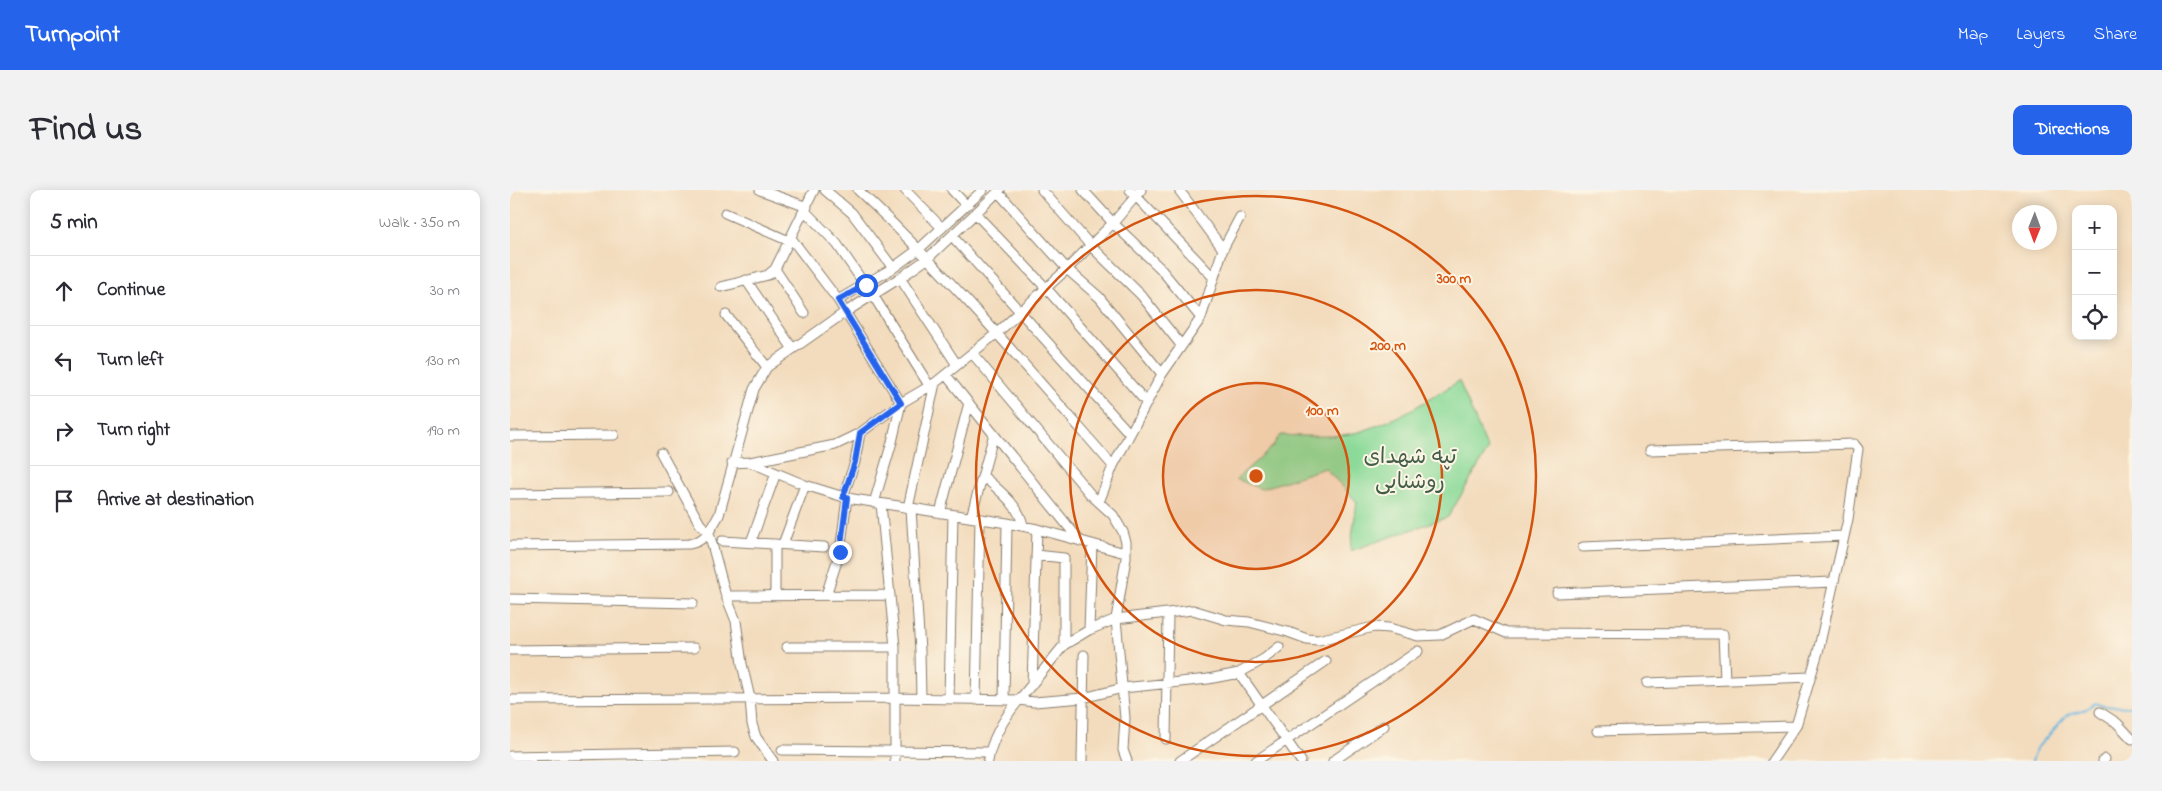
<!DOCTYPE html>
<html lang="en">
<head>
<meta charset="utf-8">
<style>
  :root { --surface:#fff; --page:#f2f2f3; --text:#2b2b33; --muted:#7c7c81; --line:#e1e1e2; --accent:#2563eb }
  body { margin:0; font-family:"Indie Flower","Playpen Sans Arabic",sans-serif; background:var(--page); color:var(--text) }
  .controls { position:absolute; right:15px; top:15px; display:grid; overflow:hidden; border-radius:10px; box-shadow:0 2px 12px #0003 }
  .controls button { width:45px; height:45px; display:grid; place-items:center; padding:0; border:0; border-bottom:1px solid var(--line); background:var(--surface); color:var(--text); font:25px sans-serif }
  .compass { position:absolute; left:1502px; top:15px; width:45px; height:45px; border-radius:50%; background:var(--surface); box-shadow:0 2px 12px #0003; rotate:181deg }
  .stop { position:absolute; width:15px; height:15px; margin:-11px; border:4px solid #2563eb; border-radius:50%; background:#fff }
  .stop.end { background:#2563eb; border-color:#fff; box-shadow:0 1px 5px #0008 }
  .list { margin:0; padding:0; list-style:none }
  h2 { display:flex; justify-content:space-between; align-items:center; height:65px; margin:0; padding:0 20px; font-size:21px }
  h2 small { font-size:16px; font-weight:400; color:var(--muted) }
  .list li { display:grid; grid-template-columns:32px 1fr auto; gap:15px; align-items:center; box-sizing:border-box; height:70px; padding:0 20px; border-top:1px solid var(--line) }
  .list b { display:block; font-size:19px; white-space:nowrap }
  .list em { font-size:16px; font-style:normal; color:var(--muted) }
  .icon { flex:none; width:28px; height:28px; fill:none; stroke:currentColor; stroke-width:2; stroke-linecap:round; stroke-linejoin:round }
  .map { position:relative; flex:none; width:1622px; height:571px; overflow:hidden; border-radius:10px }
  header { display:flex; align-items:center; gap:30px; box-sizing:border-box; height:70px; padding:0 25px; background:var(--accent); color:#fff }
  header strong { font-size:24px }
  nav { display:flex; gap:28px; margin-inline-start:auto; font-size:18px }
  .intro { display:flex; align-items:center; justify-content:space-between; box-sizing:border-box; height:120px; padding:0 30px }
  h1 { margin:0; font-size:35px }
  .button { padding:12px 22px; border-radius:10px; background:var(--accent); color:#fff; font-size:18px; font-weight:700 }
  main { display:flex; gap:30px; padding:0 30px }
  aside { flex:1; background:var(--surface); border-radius:10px; box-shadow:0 2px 12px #0003 }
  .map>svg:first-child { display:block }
  .green { fill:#8cda99; stroke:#547b5a }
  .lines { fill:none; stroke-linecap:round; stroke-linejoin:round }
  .stream { stroke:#64b5df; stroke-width:2 }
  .minor-casing { stroke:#887c6c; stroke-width:11 }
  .minor { stroke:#fff; stroke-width:9 }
  .route { stroke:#2563eb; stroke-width:6 }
  .ring { fill:none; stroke:#d4530e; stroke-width:2.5 }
  .labels { text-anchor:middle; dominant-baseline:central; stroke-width:4; stroke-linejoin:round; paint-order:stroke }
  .park-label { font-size:22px; fill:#435e48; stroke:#fcf5e5 }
  .centre { fill:#d4530e; stroke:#fcf5e5; stroke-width:2.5 }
  .ring-label { font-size:15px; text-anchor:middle; font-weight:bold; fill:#d4530e; stroke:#fcf5e5; stroke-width:4; stroke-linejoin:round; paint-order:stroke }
</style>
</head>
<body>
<header>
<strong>Turnpoint</strong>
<nav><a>Map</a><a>Layers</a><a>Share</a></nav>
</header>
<div class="intro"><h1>Find us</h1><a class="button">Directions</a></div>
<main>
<aside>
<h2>5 min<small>Walk · 350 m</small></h2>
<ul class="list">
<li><svg class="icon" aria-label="ahead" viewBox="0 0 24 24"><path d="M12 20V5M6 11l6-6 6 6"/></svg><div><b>Continue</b></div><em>30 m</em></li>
<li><svg class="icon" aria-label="left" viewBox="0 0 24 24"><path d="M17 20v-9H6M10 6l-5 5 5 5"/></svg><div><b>Turn left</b></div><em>130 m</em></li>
<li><svg class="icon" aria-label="right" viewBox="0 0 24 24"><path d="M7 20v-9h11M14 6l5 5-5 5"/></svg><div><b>Turn right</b></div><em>190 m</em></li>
<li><svg class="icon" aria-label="arrive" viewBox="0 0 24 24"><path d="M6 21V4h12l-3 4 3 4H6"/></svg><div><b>Arrive at destination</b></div></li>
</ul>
</aside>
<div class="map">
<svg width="1622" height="571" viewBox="0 0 1622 571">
  <rect width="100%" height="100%" fill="#fcf5e5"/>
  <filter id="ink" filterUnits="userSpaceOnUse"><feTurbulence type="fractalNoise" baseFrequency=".02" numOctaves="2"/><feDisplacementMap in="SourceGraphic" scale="10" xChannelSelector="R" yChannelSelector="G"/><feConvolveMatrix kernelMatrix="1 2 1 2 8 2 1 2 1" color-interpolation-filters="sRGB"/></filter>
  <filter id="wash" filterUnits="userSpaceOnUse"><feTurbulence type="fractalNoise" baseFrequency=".0096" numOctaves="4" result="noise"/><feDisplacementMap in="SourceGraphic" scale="20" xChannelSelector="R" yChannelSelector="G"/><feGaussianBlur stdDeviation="1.12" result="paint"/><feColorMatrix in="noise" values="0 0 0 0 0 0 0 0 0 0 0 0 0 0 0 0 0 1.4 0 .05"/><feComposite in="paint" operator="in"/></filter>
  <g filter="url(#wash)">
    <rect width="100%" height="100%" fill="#f3dcbd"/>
    <path class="green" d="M949 191 978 260 938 327 840 361 847 312 815 278 751 299 726 289 762 257 770 245C797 246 832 249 858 239 890 228 920 209 949 191Z"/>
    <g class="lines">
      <path class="stream" d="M1522 571 1526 559 1557 525 1573 521 1585 513 1593 516 1622 517"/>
    </g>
  </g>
  <g filter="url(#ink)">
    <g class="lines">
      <g class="minor-casing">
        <path id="minor" d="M250 0 297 17
          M315 0 342 23 383 78
          M348 0C440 86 521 182 603 276
          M395 0 432 38
          M442 0 456 15
          M532 0 581 56 631 105 671 155
          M573 0 603 33 650 78 691 128
          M620 0 703 87
          M669 0 713 59
          M488 2 557 79 589 107 652 184
          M295 21 327 54 355 95
          M215 23 279 51
          M465 23 536 98 637 213
          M442 46 620 244
          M281 48 328 110 391 213 382 252 364 313
          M265 79 294 123
          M390 88 447 175
          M236 90 283 159
          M211 97 258 85 265 79 304 0
          M363 105 420 197
          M328 110 383 78 409 59 473 0
          M216 125 257 177
          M462 163 581 305 603 325 613 342 616 352V368L606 429 615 528 613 560 617 571
          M436 185 570 351
          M0 246 104 245
          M1140 260 1344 254 1348 259 1338 329 1308 462 1286 536 1262 571
          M151 263 190 334 199 343 216 406 226 431 232 474 240 508 242 534 246 547 263 571
          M240 272 295 295 337 308 497 333 527 339 615 363
          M222 273 240 272 325 255 350 243 391 213 425 193 487 143 557 79 603 33 631 0
          M473 286C487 299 510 315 513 336
          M0 304 159 302
          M333 307 345 272 350 243
          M589 312 603 276 652 184 691 128 713 59 730 27
          M371 314 385 457V571
          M398 318 425 193
          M401 319 410 461 411 508
          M430 323 459 213
          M461 327 484 244
          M212 351 314 357
          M241 352 266 283
          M265 354V405
          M273 354 295 295
          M0 356 179 354C196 351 201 339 209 325L244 199 257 177 334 123 390 88 417 69 490 0
          M1073 357 1334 346
          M526 365 554 368V455
          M1047 403 1323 392
          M316 405 330 362 337 308
          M216 406 379 405
          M0 409 183 413
          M579 440 582 354
          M277 457H385
          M0 460 184 458
          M729 483 791 571
          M1137 493 1300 487
          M522 495 527 339
          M439 509 443 325
          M0 510 385 508 509 510 554 455 579 440 606 429 683 420 716 430 739 432 778 442 797 449 808 450 864 437 879 438 908 446 930 445 964 429 996 443 1213 444 1215 490
          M466 510 470 329
          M494 510 497 333
          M1590 522 1607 533 1622 549
          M1088 541 1286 536
          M656 549 658 423
          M272 560 480 562
          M0 566 225 562
          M478 571C482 547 494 528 509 510L524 512 573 508 613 498 698 489 729 483 754 469 769 457
          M572 571 574 465
          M670 571 816 471
          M746 571 908 461
          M823 571 874 536
          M1593 571 1595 569"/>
      </g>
      <use href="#minor" class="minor"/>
    </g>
  </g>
  <g class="lines" filter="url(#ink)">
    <path class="route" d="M330 362 337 308 333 307 345 272 350 243 391 213 328 110 356 95"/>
  </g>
  <circle cx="746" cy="286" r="93" fill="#d4530e" fill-opacity=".12"/>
  <g class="ring">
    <circle cx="746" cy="286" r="93"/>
    <circle cx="746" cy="286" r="186"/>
    <circle cx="746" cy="286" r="280"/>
  </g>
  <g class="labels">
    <g class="park-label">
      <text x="900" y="268">تپه شهدای<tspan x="900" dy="25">روشنایی</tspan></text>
    </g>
  </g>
  <circle cx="746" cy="286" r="8" class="centre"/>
  <g class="ring-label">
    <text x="944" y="93">300 m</text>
    <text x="878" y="160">200 m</text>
    <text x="812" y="225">100 m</text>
  </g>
</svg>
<div class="controls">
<button>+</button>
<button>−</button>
<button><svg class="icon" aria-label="locate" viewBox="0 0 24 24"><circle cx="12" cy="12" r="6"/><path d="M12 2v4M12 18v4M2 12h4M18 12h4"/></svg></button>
</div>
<svg class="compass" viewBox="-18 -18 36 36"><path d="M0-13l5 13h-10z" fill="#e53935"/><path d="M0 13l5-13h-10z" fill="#7c7c81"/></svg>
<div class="stop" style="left:356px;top:95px"></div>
<div class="stop end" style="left:330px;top:362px"></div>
</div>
</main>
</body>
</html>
